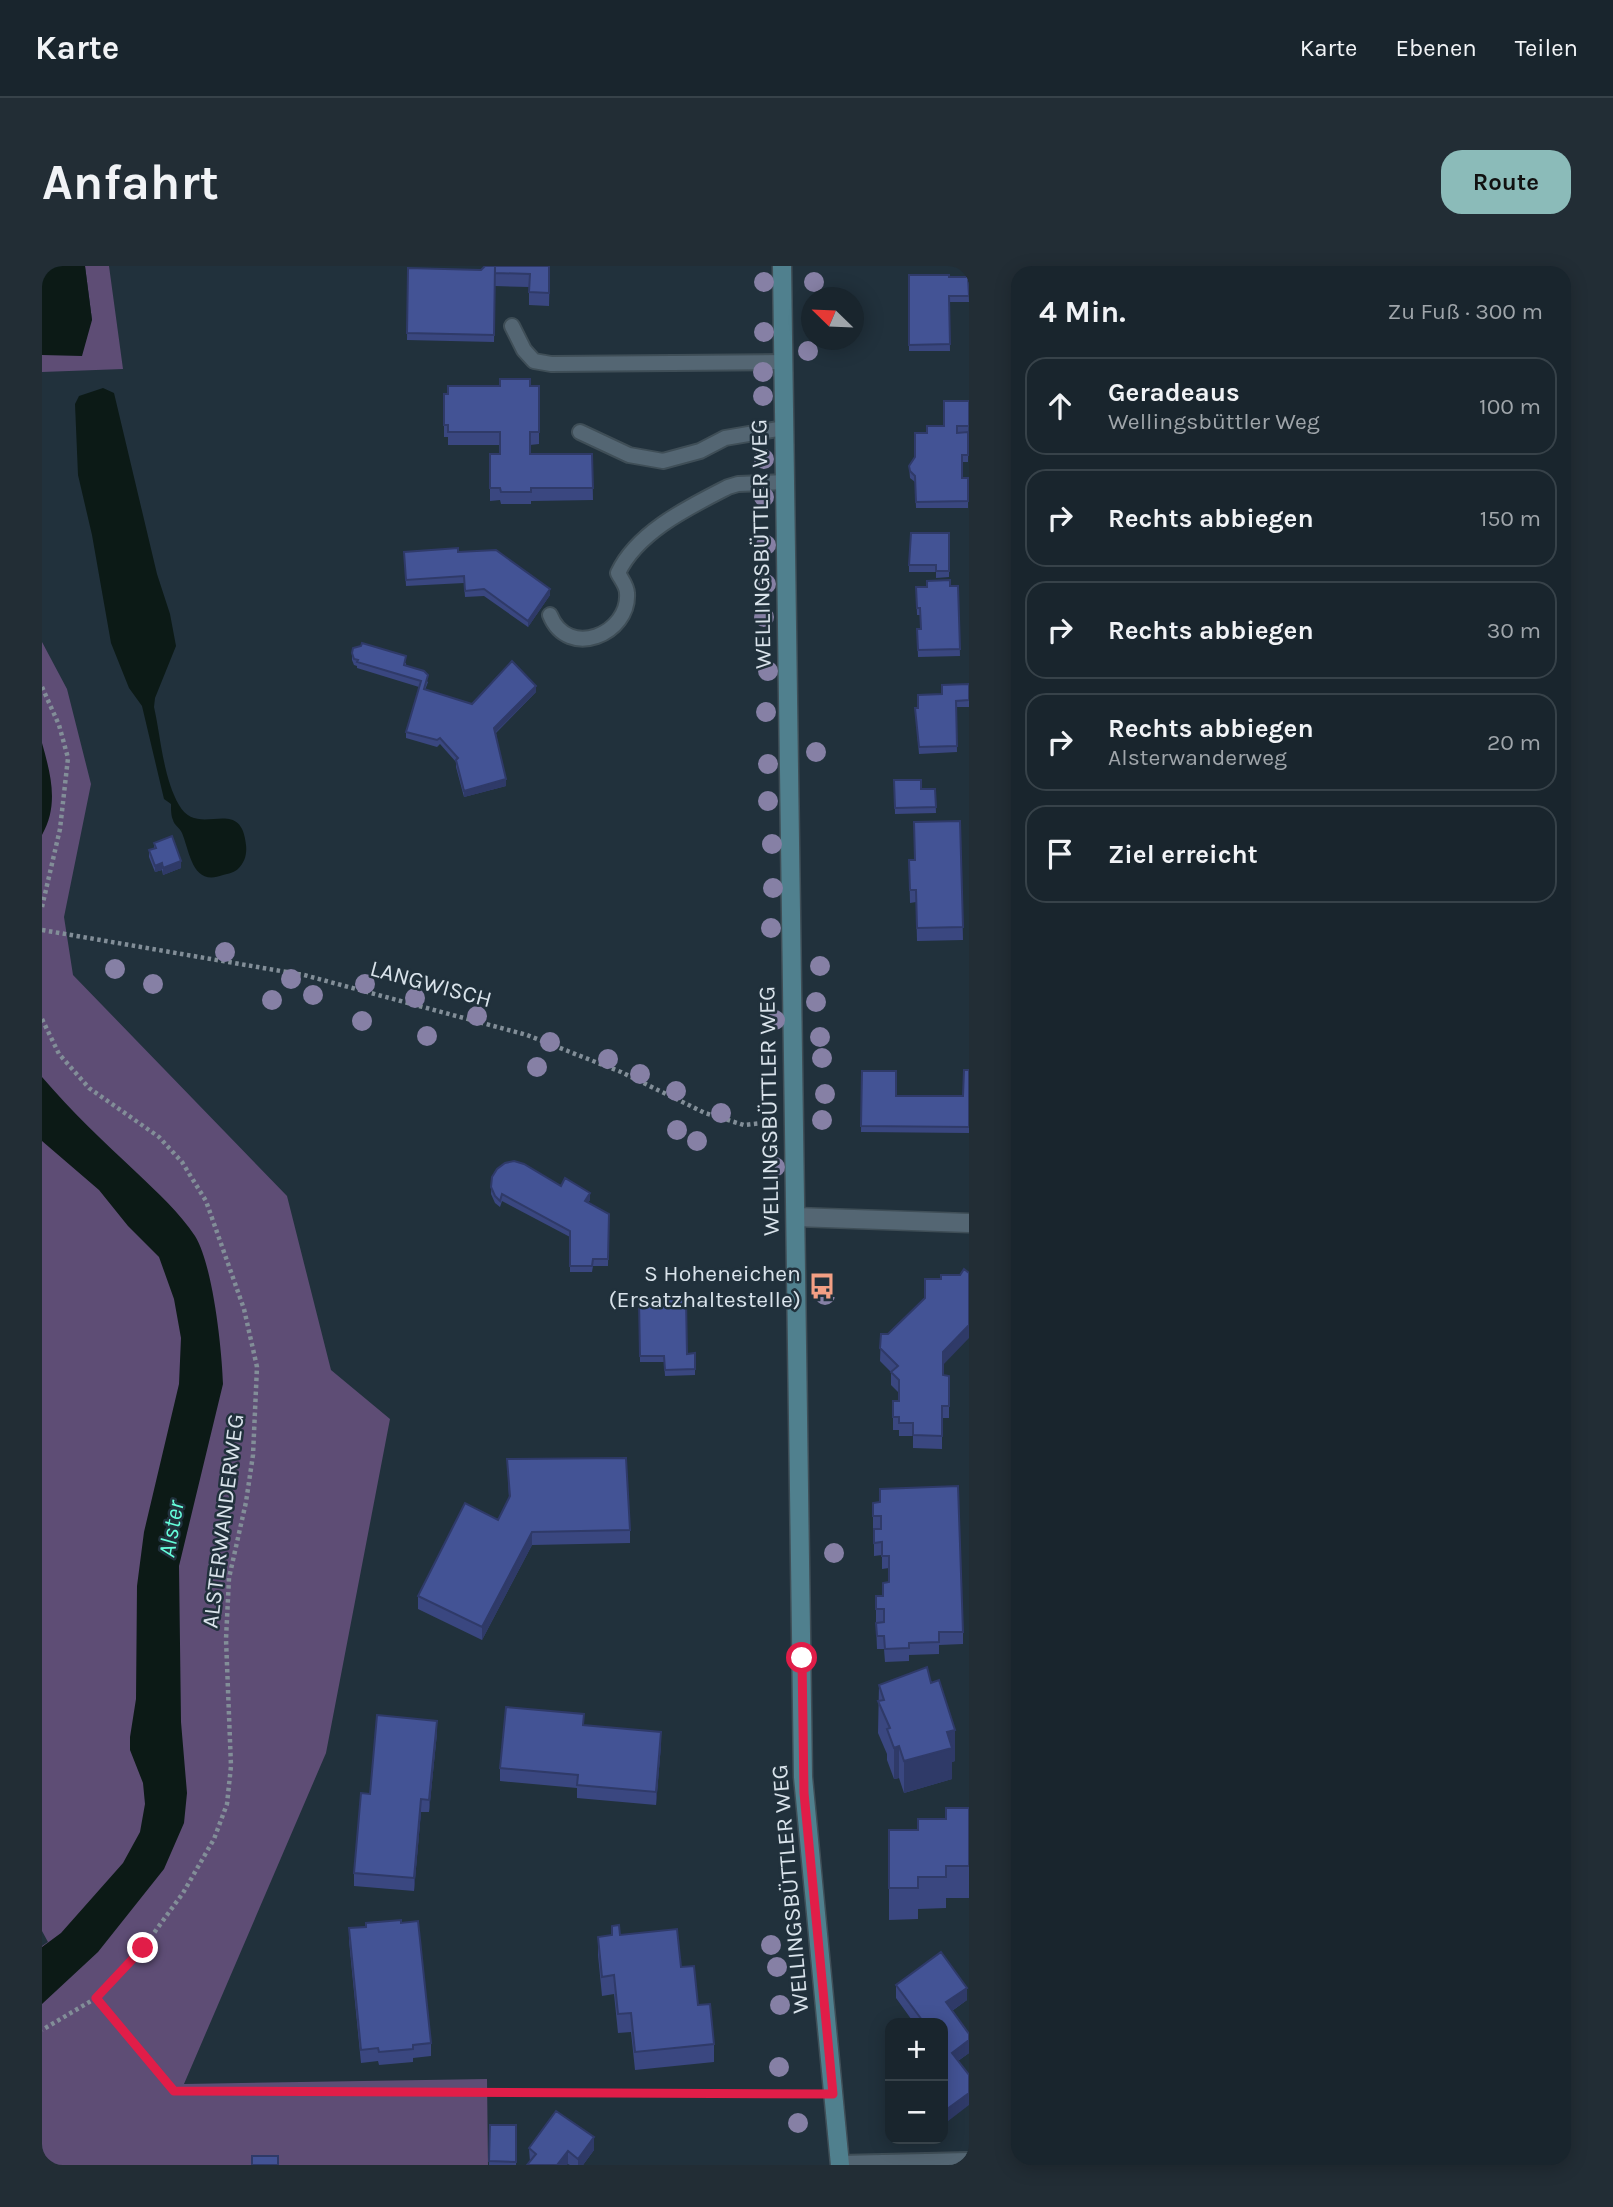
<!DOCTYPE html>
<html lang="de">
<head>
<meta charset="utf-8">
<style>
  :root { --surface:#19252d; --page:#222d35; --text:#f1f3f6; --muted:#9fa5aa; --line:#374249; --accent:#8bbbb9 }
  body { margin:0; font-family:Karla,sans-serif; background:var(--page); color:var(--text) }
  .controls { position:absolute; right:21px; bottom:21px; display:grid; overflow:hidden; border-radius:14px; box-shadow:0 4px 18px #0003 }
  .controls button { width:63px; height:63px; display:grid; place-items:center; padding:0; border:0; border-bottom:2px solid var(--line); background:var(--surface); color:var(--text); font:35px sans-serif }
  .compass { position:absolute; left:759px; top:21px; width:63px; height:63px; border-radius:50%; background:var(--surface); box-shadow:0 4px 18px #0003; rotate:293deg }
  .stop { position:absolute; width:21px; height:21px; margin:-16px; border:5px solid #e11d48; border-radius:50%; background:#fff }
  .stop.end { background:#e11d48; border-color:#fff; box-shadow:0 2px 7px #0008 }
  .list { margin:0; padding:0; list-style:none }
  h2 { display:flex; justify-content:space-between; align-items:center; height:91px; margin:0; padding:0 28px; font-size:30px }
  h2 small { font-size:23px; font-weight:400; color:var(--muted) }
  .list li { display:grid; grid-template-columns:46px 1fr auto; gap:21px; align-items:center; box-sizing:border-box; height:98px; margin:0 14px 14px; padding:0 14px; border:2px solid var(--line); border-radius:21px }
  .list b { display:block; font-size:26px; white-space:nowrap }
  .list p { margin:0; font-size:23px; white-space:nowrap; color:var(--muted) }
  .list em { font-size:23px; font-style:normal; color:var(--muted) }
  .icon { flex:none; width:38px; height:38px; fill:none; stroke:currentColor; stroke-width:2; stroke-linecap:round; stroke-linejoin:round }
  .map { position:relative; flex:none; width:927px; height:1899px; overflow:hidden; border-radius:21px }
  header { display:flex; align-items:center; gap:42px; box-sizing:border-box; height:98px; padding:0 35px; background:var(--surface); border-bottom:2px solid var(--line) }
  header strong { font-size:33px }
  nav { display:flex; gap:38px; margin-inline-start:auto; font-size:24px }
  .intro { display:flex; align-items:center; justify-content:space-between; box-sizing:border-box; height:168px; padding:0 42px }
  h1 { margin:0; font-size:49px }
  .button { padding:18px 32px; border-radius:21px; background:var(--accent); color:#111; font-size:24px; font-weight:700 }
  main { display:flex; gap:42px; padding:0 42px }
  aside { flex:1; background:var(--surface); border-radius:21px; box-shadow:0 4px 18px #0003 }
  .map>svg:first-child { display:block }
  .green { fill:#5e4d75 }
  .water { fill:#0c1a16 }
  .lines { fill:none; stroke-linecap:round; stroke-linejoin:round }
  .lane-casing { stroke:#3f4e57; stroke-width:18 }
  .street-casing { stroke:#3f4e57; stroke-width:21 }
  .secondary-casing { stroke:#3f4e57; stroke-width:21 }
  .path { stroke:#828e98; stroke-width:4.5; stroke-dasharray:3.5 3.5; stroke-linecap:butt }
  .lane { stroke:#546673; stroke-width:14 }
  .street { stroke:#546673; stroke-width:18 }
  .secondary { stroke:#50808e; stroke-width:18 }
  .tree { fill:#8680a5 }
  .wall { fill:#3a4780 }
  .shaded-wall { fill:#2f3a68 }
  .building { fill:#435395; stroke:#2f3a68; stroke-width:2 }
  .route { stroke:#e11d48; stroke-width:9 }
  .labels { text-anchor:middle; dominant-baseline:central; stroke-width:5; stroke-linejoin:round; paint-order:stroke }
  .street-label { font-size:23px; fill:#d9e3eb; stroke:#21313c }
  .poi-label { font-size:23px; fill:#d9e3eb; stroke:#21313c; text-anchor:end }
  .water-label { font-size:24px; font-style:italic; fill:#65fedb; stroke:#21313c }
</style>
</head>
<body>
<header>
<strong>Karte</strong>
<nav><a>Karte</a><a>Ebenen</a><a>Teilen</a></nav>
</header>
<div class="intro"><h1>Anfahrt</h1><a class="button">Route</a></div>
<main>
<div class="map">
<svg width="927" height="1899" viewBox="0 0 927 1899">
  <rect width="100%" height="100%" fill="#21313c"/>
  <path class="green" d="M43 0H67L81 103 0 106V89L11 88 50 54Z
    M0 376 25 423 49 518 22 651 31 709 245 930 289 1104 348 1153 284 1487 142 1818 445 1813 446 1899H0V1680L6 1676 0 1665Z"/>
  <path class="water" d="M0 0H43L50 54 40 90 0 89Z
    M61 122 72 127 115 308 128 348 134 380 113 432 112 441C119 472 121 511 137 539 156 574 199 527 204 579 205 588 203 596 196 603 193 606 186 608 181 609 150 621 148 586 140 567 138 562 132 559 131 554 129 550 129 543 129 538L122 533 100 440 87 422 69 377 50 269 36 209 33 138 37 130Z
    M0 477C9 509 17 539 0 569Z
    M0 811C29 845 62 876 95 907 115 926 138 947 153 970 171 999 180 1084 181 1118L137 1300 139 1456 145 1527 142 1557 122 1603 56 1686 0 1738V1681L19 1667 81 1597 98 1566 103 1538 101 1517 88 1484V1471L94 1433 95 1320 102 1266 137 1118 139 1072 132 1033 117 991 86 960 57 924 0 875Z"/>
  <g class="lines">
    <g class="lane-casing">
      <path id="lane" d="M470 60 482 84 492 95 509 98 741 96
        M538 166 587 189 621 195 658 185 683 172 742 162
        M508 349C526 394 588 368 585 327 585 320 579 313 576 307 595 266 647 241 686 221L696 218 743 216
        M798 1897 927 1894"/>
    </g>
    <g class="street-casing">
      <path id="street" d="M754 951 927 957"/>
    </g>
    <g class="secondary-casing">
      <path id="secondary" d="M740 0 761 1511 798 1899"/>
    </g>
    <path class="path" d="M0 421 17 459 26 492 18 563 0 641
      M0 664 262 709 485 769 579 806 663 847 702 859 729 856
      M0 753 17 788 47 822 117 871 140 896 164 935 202 1043 215 1101 211 1189 204 1236 187 1312 184 1373 189 1500 185 1538 172 1573 141 1627 101 1682 54 1732 0 1764
      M54 1732 132 1825 769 1827"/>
    <use href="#lane" class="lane"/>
    <use href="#street" class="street"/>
    <use href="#secondary" class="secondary"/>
  </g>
  <g class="tree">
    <circle cx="722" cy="16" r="10"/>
    <circle cx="772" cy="16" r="10"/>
    <circle cx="722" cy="66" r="10"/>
    <circle cx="766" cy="85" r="10"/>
    <circle cx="721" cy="106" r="10"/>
    <circle cx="721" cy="130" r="10"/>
    <circle cx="722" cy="193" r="10"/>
    <circle cx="722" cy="231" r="10"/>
    <circle cx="724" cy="279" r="10"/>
    <circle cx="724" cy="318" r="10"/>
    <circle cx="722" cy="351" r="10"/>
    <circle cx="726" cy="405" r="10"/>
    <circle cx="724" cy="446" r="10"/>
    <circle cx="774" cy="486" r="10"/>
    <circle cx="726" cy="498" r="10"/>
    <circle cx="726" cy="535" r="10"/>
    <circle cx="730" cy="578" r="10"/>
    <circle cx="731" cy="622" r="10"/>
    <circle cx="729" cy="662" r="10"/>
    <circle cx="183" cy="686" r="10"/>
    <circle cx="778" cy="700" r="10"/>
    <circle cx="73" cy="703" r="10"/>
    <circle cx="249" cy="713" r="10"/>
    <circle cx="111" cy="718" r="10"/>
    <circle cx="323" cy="718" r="10"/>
    <circle cx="271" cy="729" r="10"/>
    <circle cx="373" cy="732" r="10"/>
    <circle cx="230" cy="734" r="10"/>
    <circle cx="774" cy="736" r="10"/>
    <circle cx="435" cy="750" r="10"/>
    <circle cx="733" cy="754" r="10"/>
    <circle cx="320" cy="755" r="10"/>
    <circle cx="385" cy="770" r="10"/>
    <circle cx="778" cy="771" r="10"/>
    <circle cx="508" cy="776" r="10"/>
    <circle cx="780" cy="792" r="10"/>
    <circle cx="566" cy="793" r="10"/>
    <circle cx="495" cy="801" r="10"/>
    <circle cx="598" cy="808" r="10"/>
    <circle cx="634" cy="825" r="10"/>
    <circle cx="783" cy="828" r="10"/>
    <circle cx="679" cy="847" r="10"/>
    <circle cx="780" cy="854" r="10"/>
    <circle cx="635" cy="864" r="10"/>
    <circle cx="655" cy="875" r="10"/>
    <circle cx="733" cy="901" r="10"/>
    <circle cx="783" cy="1029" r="10"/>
    <circle cx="792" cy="1287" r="10"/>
    <circle cx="729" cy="1679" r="10"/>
    <circle cx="735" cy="1701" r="10"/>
    <circle cx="738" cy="1739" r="10"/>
    <circle cx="737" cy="1801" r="10"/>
    <circle cx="756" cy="1857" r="10"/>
  </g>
  <path class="wall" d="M508 0 507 40 487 39V21L453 20 452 76 365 74 366 2 439 4Z
    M867 9 926 11 927 36H907L908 85H867Z
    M488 120 497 166V178L488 179V188H550L551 234 489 235V238H459L458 234 448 235V188H458V179H406V171H402V128Z
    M927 135 926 196H920V212H926V242H874L873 216 868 212 867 200 873 191 885 167 902 160Z
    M907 267V311L894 312V306H867V299Z
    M362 286H416L508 329 486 361 442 330 423 331 422 317 364 320Z
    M916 320 918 390 876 391 875 363H879L878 349H875L874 321Z
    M310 387 364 397V399L386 416 383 424 430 438 494 426 454 467 464 520 422 531 414 501V496L398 478 395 481 364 472V466L377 421 315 402V400L312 399 310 394Z
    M927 418V441H914L915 486 877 488 873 442H876L900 428Z
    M852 514 879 523H893L894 547 853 548Z
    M918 555 921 674 875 675 874 636 868 637 867 594H873Z
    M112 577 139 602 121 609 120 604 113 606 107 591V584L112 583Z
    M927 804V867L819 866 820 805 854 830H921Z
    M450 911 519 920 548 934 546 936 567 948 566 1000H551L550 1006H528V971L460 935 458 941 453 937 449 928Z
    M597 1034 645 1088 653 1087V1109L623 1110 622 1096H598Z
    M839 1068 901 1099V1109L907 1110V1152H900V1183L871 1182V1170H857V1164H851V1135H857V1127L849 1119V1106L838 1095Z
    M465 1193 588 1264V1277L490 1279 440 1374 376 1343V1330L456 1254 467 1232Z
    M838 1223 921 1366V1378L897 1379V1388L867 1389V1395L843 1396 842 1383H835L834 1357 842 1356H834V1330H841L847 1316V1302L840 1303V1289L832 1290V1263L839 1262 831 1263V1237L838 1236Z
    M837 1419 913 1495 910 1496V1513L862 1527 857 1512 852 1513 845 1494V1488L836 1467Z
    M542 1459 619 1479 614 1539 535 1532V1522L458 1515V1502Z
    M395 1467 387 1546H379L372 1625 312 1620V1607L328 1528Z
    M927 1542V1632H904V1642L876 1643V1653L847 1654V1564H876Z
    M359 1657 389 1777V1790L371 1792V1796L337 1799 336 1795 319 1797 307 1675V1662Z
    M570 1660 578 1669 639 1701 672 1778V1796L593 1804 589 1766 576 1767 572 1728 560 1730 556 1689V1671L570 1669Z
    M854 1719 925 1734 910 1745 927 1768V1787L916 1795 901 1757H872L854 1732Z
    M448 1859H474V1899H447Z
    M487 1882 552 1884 541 1899H528L526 1898 488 1896Z"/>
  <path class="shaded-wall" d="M508 323V329L486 361V355Z
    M494 420V426L452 468V462Z
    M464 513V520L422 531V525Z
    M139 595V602L121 609V602Z
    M120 597V604L113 606V600Z
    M548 927V934L543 941V935Z
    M927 1059V1072L901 1099V1086Z
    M490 1266V1279L440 1374V1361Z
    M395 1455V1467L387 1546V1534Z
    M913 1464V1495L910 1496V1513L862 1527V1495L905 1466Z
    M619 1466V1479L614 1539V1526Z
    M857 1480V1512L852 1513V1482Z
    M379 1533V1546L372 1625V1612Z
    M925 1722V1734L904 1749V1736Z
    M927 1774V1787L910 1799V1787Z
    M927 1827V1839L901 1859V1846Z
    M552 1871V1884L541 1899H536V1893Z
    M526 1885V1898L525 1899H515Z"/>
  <path class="building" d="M443 0H453L452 69 365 67 366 2 439 4Z
    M453 0H507V27L487 26 488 8 453 7Z
    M867 9H907V11H926L927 30H907L908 78 867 79Z
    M458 113H488V120H497V166H488V188H550L551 222H489V226H459L458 222H448V188H458V166H406V159H402V128H406V120H458Z
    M902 135H927V160H915V167L926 166V189H920V212H926V235L874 236 873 210 868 205 867 200 873 191V167H885V160H902Z
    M869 267H907V305H894V299H867Z
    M416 282V286L454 284 508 323 486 355 442 323 423 325 422 310 364 314 362 286Z
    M908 314V320H916L918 383 876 384 875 363H879L878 342H875L874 321H885V315Z
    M320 377 364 390 362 399 382 405 386 409 382 423 430 438 470 395 494 420 452 462 464 513 422 525 414 494 416 492 398 472 395 474 364 466 379 415 315 396 316 394 312 393 310 387 311 382 319 380Z
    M927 418V434L914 435 915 480 877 481 873 442H876V429L900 428V419Z
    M852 514H879V523H893L894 541 853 542Z
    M918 555 921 661 875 662 874 624H868L867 594H873L872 556Z
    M130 570 139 595 121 602 120 597 113 600 107 584 114 582 112 577Z
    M922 804H927V861L819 860 820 805H854V830H921Z
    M472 895 482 898 519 920 523 912 548 927 543 935 567 948 566 993H551L550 1000H528V965L460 928 458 935 453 930 449 921 450 911 455 903 463 897Z
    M922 1003 927 1007V1059L901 1086V1109L907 1110V1140H900V1170L871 1169V1157H857V1151H851V1135H857V1114L849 1106 856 1100 838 1082 839 1068H846L883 1032V1013H899V1009H918Z
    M644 1033 645 1088 653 1087V1103L623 1104 622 1090H598L597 1034Z
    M584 1192 588 1264 490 1266 440 1361 376 1330 423 1237 456 1254 468 1230 465 1193Z
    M916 1220 921 1366H897V1376L867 1377V1382L843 1383 842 1370H835L834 1357 842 1356V1343H834V1330H841V1317L847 1316V1290H840V1276L832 1277V1263H839V1250H831V1237L838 1236V1223Z
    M885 1401 889 1417 897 1414 913 1464 905 1466 910 1482 862 1495 857 1480 852 1482 845 1463 848 1462 836 1435 842 1434 837 1419Z
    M464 1441 542 1448 541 1459 619 1466 614 1526 535 1519 536 1509 458 1502Z
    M335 1449 395 1455 387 1534 379 1533 372 1612 312 1607 319 1527 328 1528Z
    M904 1542H927V1600H904V1611H876V1622H847V1564H876V1553H904Z
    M359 1654V1657L376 1655 389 1777 371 1779V1783L337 1786 336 1782 319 1784 307 1662 324 1661V1657Z
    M577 1659 578 1669 635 1663 639 1701 652 1700 656 1739 668 1738 672 1778 593 1786 589 1747 576 1748 572 1709 560 1711 556 1671 570 1669V1660Z
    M899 1686 925 1722 904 1736 927 1768V1774L910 1787 927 1809V1827L901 1846V1757H876L880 1754 854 1719Z
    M514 1845 552 1871 536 1893 526 1885 515 1899H485L494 1888 487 1882Z
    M448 1859H474V1896L447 1895Z
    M210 1890H236V1899H210Z"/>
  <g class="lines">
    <path class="route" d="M101 1682 54 1732 132 1825 791 1828 762 1527 760 1392"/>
  </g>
  <defs>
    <g id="bus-bare" transform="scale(2.1)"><path d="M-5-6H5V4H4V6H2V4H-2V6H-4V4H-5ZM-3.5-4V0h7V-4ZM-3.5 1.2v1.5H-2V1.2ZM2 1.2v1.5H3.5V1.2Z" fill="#f39f84" stroke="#21313c" stroke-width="2.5" paint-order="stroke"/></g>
  </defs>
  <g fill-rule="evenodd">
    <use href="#bus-bare" x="780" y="1020"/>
  </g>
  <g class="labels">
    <g class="street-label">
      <text transform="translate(719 278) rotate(-91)">WELLINGSBÜTTLER WEG</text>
      <text transform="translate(389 718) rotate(15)">LANGWISCH</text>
      <text transform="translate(727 845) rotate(-91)">WELLINGSBÜTTLER WEG</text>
      <text transform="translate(181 1255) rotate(-83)">ALSTERWANDERWEG</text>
      <text transform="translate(748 1623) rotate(-95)">WELLINGSBÜTTLER WEG</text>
    </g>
    <g class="poi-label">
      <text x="759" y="1007">S Hoheneichen<tspan x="759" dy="26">(Ersatzhaltestelle)</tspan></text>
    </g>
    <g class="water-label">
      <text transform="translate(129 1263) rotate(-80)">Alster</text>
    </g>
  </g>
</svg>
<div class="controls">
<button>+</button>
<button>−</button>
</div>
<svg class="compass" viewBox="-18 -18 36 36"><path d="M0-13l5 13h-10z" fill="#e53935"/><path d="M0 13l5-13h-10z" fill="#9fa5aa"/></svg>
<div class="stop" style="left:760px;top:1392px"></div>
<div class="stop end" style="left:101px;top:1682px"></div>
</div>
<aside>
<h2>4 Min.<small>Zu Fuß · 300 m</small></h2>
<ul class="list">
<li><svg class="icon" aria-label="ahead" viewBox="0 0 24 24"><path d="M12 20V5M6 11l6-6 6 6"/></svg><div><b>Geradeaus</b><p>Wellingsbüttler Weg</p></div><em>100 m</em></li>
<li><svg class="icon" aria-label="right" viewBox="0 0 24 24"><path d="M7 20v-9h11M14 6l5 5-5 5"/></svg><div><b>Rechts abbiegen</b></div><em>150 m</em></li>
<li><svg class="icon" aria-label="right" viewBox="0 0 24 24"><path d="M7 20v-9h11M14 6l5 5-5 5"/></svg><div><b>Rechts abbiegen</b></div><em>30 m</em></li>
<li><svg class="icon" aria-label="right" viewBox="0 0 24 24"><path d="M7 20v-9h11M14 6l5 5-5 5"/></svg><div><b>Rechts abbiegen</b><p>Alsterwanderweg</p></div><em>20 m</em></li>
<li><svg class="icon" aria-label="arrive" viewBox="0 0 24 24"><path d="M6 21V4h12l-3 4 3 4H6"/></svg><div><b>Ziel erreicht</b></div></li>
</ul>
</aside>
</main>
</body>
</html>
